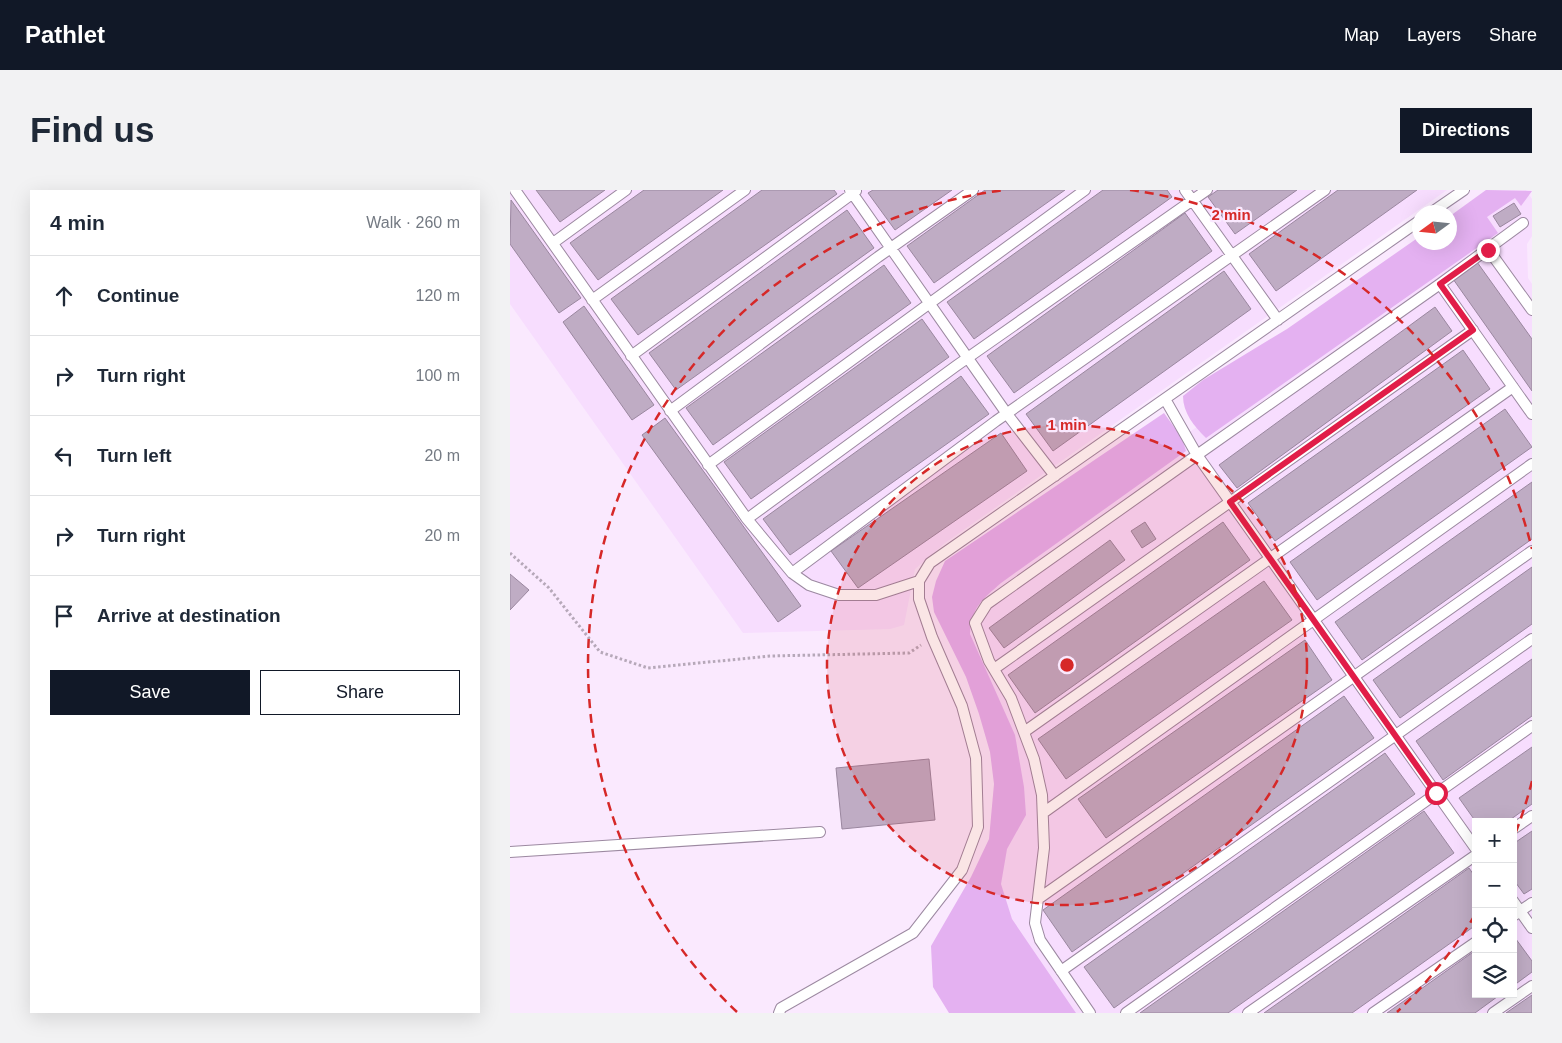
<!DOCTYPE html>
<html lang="en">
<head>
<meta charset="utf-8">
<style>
  :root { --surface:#fff; --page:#f2f2f3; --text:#1f2937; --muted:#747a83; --line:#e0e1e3; --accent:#111827 }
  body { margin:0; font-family:Arial,sans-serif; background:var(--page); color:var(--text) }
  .controls { position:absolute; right:15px; bottom:15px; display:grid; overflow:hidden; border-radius:0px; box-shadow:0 5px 20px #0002 }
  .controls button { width:45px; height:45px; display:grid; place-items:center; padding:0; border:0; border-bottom:1px solid var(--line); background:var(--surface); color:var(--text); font:25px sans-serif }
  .compass { position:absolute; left:902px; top:15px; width:45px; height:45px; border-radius:50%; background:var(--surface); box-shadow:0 5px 20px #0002; rotate:255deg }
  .stop { position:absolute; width:15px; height:15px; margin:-11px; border:4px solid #e11d48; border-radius:50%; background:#fff }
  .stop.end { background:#e11d48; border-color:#fff; box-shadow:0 1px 5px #0008 }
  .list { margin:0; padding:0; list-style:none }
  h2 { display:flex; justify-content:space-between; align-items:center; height:65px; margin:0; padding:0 20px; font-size:21px }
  h2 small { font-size:16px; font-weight:400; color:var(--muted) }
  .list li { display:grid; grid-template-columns:32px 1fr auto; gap:15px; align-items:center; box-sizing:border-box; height:80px; padding:0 20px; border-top:1px solid var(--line) }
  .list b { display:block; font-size:19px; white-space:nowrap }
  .list em { font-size:16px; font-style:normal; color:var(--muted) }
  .actions { display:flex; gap:10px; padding:15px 20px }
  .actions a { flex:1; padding:11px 0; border:1px solid var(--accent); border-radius:0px; text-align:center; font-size:18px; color:var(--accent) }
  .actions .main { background:var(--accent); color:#fff }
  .icon { flex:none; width:28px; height:28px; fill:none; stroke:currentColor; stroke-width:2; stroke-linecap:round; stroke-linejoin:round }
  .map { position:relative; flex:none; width:1022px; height:823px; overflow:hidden; border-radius:0px }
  header { display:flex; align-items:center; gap:30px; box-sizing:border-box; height:70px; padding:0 25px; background:var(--accent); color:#fff }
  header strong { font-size:24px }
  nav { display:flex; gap:28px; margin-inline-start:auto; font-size:18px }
  .intro { display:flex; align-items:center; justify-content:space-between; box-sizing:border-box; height:120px; padding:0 30px }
  h1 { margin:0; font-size:35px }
  .button { padding:12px 22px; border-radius:0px; background:var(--accent); color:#fff; font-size:18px; font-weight:700 }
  main { display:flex; gap:30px; padding:0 30px }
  aside { flex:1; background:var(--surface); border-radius:0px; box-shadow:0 5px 20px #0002 }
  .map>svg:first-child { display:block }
  .built { fill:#f7ddfe; fill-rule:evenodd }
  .green { fill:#e4b1f1 }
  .building { fill:#bfacc4; stroke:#9a879f }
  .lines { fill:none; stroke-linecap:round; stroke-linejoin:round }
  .service-casing { stroke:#9c89a1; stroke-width:12 }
  .path { stroke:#b6a8b9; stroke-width:3; stroke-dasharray:2.5 2.5; stroke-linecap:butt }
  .service { stroke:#fff; stroke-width:10 }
  .route { stroke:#e11d48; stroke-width:6 }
  .ring { fill:none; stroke:#d62828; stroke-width:2.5; stroke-dasharray:9 6 }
  .centre { fill:#d62828; stroke:#fae9fe; stroke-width:2.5 }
  .ring-label { font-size:15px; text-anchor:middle; font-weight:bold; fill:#d62828; stroke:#fae9fe; stroke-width:4.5; stroke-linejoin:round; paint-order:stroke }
</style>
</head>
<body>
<header>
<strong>Pathlet</strong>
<nav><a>Map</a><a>Layers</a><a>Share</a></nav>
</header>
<div class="intro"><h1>Find us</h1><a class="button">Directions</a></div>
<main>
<aside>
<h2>4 min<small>Walk · 260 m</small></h2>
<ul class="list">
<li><svg class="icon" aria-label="ahead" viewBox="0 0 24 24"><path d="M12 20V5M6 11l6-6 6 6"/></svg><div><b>Continue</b></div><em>120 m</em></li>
<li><svg class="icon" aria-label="right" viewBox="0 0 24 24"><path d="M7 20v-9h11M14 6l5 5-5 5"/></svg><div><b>Turn right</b></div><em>100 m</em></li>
<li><svg class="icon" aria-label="left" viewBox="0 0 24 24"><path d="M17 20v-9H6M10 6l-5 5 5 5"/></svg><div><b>Turn left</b></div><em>20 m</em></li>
<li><svg class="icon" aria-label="right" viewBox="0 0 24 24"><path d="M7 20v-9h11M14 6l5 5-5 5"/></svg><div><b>Turn right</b></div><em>20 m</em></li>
<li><svg class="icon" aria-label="arrive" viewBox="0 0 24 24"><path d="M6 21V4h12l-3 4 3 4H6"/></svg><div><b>Arrive at destination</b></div></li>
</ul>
<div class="actions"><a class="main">Save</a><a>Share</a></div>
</aside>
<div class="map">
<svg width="1022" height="823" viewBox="0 0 1022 823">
  <rect width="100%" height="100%" fill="#fae9fe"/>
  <path class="built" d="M0 0H937L435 353 405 379 394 435 380 439 233 443 0 114Z
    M1016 0 1022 9V46L1017 54 1018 88 1022 94V823H547L487 718 499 629 452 441 494 369 970 43 961 28ZM966 632H1003V804H966Z"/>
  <path class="green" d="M976 0 1022 1 1011 16 1005 8 977 27 988 43 696 248C684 236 673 223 673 206L693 190 777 139 909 47V52H939L940 26Z
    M654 223 672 248 676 261 491 393C472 410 462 416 460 444L505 545 514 597 516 625 497 659 491 694 502 729 566 823H439L423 797 421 756 461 687 479 649 484 594 480 562 469 524 456 487 424 422 422 407 426 391 435 371Z"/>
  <path class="building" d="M26 0H95L50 32Z
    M134 0H213L88 90 60 53Z
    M252 0H324L327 4 128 145 101 109Z
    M363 0H442L385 40 358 3Z
    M475 0H555L424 93 397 56Z
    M593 0H657L662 7 464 149 437 112Z
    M708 0H787L725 44 698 7Z
    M828 0H907L766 101 739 64Z
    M1 10 71 108 49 123 0 54Z
    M1004 13 1011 24 990 37 983 26Z
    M337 20 364 58 166 200 139 163Z
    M675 23 702 61 504 203 477 166Z
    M967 72 1022 149V201L943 89Z
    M374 75 401 113 203 255 176 218Z
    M714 81 741 119 543 261 516 224Z
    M74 116 144 215 122 230 53 132Z
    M925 117 942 141 727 298 709 275Z
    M412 129 439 167 241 309 214 272Z
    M953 160 980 199 765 351 738 313Z
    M451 186 479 224 280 365 253 329Z
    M995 219 1022 257 807 410 780 372Z
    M155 228 291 416 268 432 132 245Z
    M491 243 517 281 348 398 321 361Z
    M1022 292V349L852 470 825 432Z
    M635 332 646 349 632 358 621 341Z
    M713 332 740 370 525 523 498 485Z
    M600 350 615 370 494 458 479 438Z
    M1022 377V434L890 528 863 490Z
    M0 384 19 400 0 420Z
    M754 391 782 430 556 589 528 549Z
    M795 450 822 490 596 648 568 609Z
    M1022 469V526L933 590 906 551Z
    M834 506 864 548 562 762 533 720Z
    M1022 557V614L997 632H966L949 608Z
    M875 563 905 604 604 818 574 777Z
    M419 569 425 630 332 639 326 578Z
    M914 621 944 663 718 823H630Z
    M1022 641V699L1014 704 1003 689V654Z
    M959 678 966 688V735L842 823H754Z
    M1003 745 1022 771V782L1003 796Z
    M966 760V804H991L965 823H877Z
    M1022 805V823H996Z"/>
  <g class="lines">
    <g class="service-casing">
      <path id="service" d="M5 0 237 329 282 383 299 395 329 405H366L409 391
        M340 0 497 224 545 286
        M675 0 768 130
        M922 22 954 0
        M43 53 116 0
        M978 59 1022 120
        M930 94 1022 224
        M82 110 235 0
        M121 166 346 1
        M160 221 368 67 463 0
        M198 275 575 0
        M237 329 446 176 697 0
        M282 383 486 231 815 0
        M484 479 963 140
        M514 542 1003 197
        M533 623 1022 274
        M1003 639 1022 626
        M966 659 687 265 930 94 1013 33
        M0 662 310 642
        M528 709 1022 361
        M1003 711 1022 738
        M1003 726 1022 713
        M551 781 1022 449
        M269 823 271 818 403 743 452 680 468 637 466 568 452 516 422 447 409 409V391L420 373 909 31
        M580 823 530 750 525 733 534 658 532 605 524 569 501 508 479 471 465 433 477 414 687 265 655 209
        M616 823 1022 536
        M738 823 966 665
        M863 823 966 752
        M983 823 1022 796"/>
    </g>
    <path class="path" d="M0 363 39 398 90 462 138 478 260 466 399 463 411 455"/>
    <use href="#service" class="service"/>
  </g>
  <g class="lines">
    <path class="route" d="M926 603 720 312 963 140 930 94 978 60"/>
  </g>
  <circle cx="557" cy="475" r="240" fill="#d62828" fill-opacity=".12"/>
  <g class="ring">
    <circle cx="557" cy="475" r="240"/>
    <path d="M1022 591A479 479 0 0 1 1004 647M965 725A479 479 0 0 1 887 822M227 822A479 479 0 0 1 494 0M620 0A479 479 0 0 1 1022 359"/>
  </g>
  <circle cx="557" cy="475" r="8" class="centre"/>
  <g class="ring-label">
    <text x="721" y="30">2 min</text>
    <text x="557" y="240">1 min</text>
  </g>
</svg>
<div class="controls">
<button>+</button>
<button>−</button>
<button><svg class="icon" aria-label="locate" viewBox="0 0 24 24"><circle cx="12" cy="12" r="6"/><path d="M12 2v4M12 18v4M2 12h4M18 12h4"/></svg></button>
<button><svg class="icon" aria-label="layers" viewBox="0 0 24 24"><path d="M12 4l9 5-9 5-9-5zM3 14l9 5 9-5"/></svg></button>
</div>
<svg class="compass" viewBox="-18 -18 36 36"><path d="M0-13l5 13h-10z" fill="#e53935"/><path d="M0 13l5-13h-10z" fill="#747a83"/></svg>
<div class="stop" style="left:926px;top:603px"></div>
<div class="stop end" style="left:978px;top:60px"></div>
</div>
</main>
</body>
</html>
